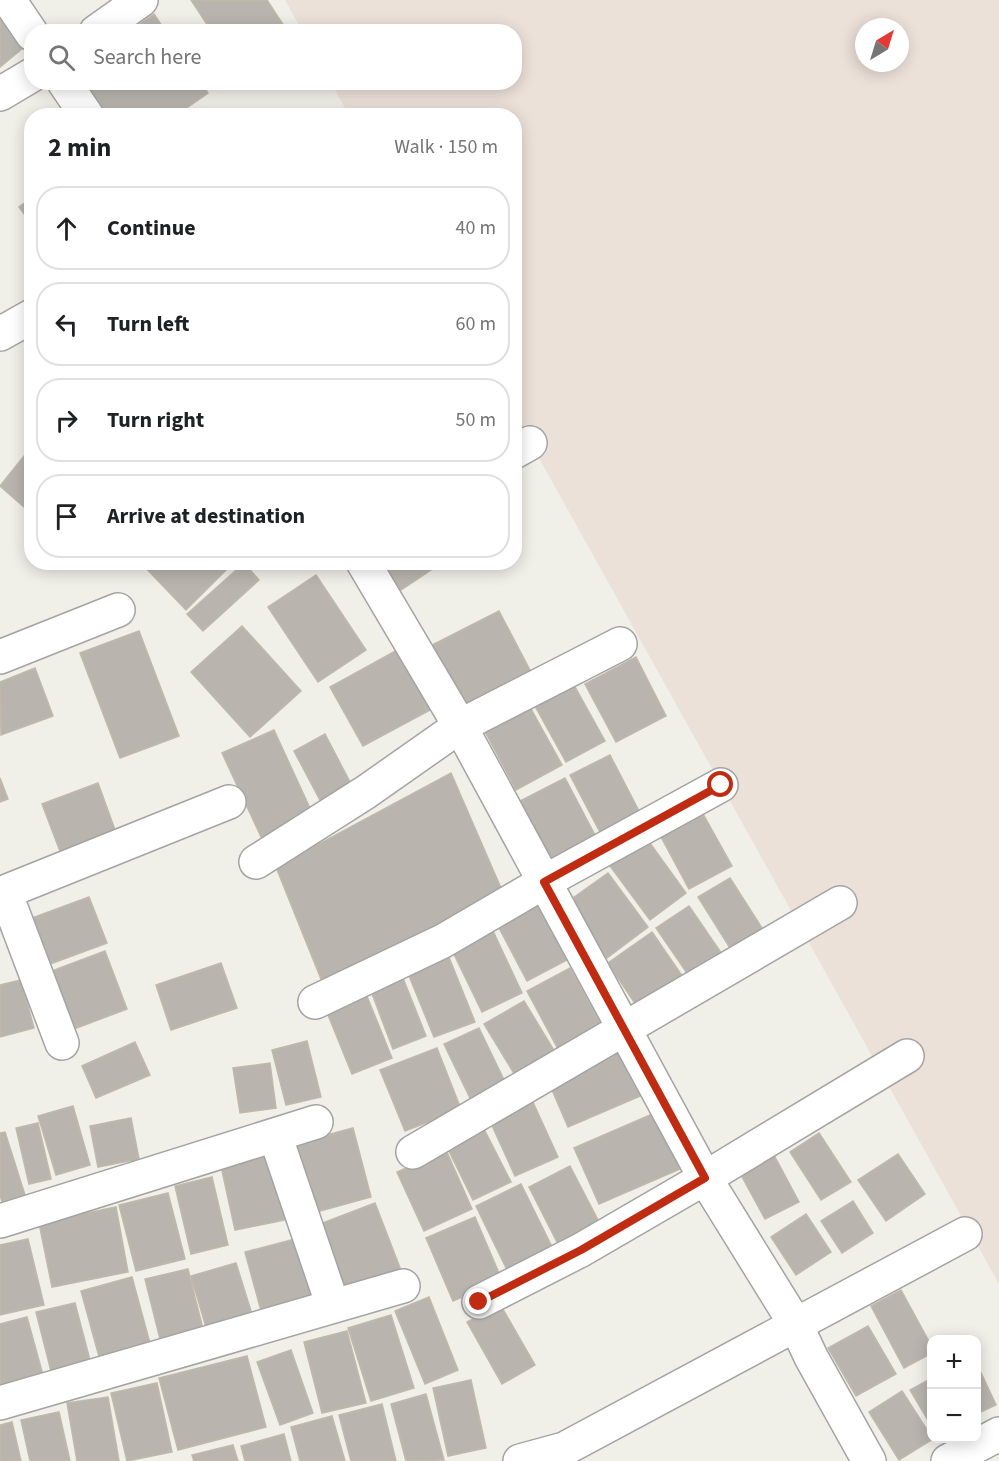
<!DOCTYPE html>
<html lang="en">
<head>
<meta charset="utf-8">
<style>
  :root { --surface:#fff; --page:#f2f2f2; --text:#202124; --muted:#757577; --line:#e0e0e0 }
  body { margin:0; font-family:"Source Sans 3",sans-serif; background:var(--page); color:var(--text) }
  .controls { position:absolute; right:18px; bottom:18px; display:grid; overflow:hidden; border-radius:12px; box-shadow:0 3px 15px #0003 }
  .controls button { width:54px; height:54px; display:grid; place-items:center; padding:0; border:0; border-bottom:2px solid var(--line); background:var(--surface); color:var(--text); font:30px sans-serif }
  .compass { position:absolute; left:855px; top:18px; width:54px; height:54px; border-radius:50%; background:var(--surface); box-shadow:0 3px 15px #0003; rotate:38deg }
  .stop { position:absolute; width:18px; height:18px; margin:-14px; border:4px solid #bf2c12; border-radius:50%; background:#fff }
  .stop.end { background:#bf2c12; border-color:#fff; box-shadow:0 2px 6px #0008 }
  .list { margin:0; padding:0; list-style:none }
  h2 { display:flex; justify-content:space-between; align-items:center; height:78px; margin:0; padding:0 24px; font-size:26px }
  h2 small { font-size:20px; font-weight:400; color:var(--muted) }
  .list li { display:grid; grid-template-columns:39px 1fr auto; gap:18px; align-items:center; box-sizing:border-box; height:84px; margin:0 12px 12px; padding:0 12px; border:2px solid var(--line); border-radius:24px }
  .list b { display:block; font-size:22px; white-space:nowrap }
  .list em { font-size:20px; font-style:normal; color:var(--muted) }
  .icon { flex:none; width:33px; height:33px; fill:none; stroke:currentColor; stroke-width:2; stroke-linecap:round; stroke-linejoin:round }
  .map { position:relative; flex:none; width:999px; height:1461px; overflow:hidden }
  .search { position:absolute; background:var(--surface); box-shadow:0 3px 15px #0003; left:24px; top:24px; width:498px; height:66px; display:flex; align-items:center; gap:15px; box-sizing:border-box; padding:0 21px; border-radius:24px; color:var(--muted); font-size:22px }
  .panel { position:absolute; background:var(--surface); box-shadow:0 3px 15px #0003; left:24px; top:108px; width:498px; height:462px; border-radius:24px }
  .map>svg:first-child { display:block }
  .military { fill:#ece1d9; fill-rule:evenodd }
  .building { fill:#b9b5ae; stroke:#c1b8ab; stroke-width:1.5 }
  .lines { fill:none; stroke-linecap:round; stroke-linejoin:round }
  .street-casing { stroke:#a4a4a4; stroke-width:36 }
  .street { stroke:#fff; stroke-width:33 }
  .route { stroke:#bf2c12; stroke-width:8 }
</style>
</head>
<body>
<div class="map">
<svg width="999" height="1461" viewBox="0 0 999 1461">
  <rect width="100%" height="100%" fill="#f0efe8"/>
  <path class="military" d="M285 0H999V1284L515 415 514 116 349 115 331 83 514 82V32L302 31ZM864 27H900V63H864Z"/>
  <path class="building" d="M191 0H267L288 32H212Z
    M0 11 28 44 0 67Z
    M154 14 166 32H129Z
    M82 82H200L208 93 175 116H104Z
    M32 198V225L19 207Z
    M24 456 32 462V514L0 486Z
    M140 562H234L186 610Z
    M378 562H443L398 592Z
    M244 563 259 580 203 631 187 614Z
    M316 575 366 650 318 682 268 607Z
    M499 611 533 676 466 711 432 645Z
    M242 626 301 691 250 737 191 672Z
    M139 631 179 736 120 758 80 653Z
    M399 649 432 709 363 746 330 687Z
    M636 657 666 716 616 742 585 684Z
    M35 668 53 716 1 735 0 682Z
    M569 676 605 741 566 762 530 697Z
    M525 698 562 765 516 790 480 722Z
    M274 730 314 817 263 841 222 753Z
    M325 734 352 786 321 802 294 751Z
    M610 755 641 815 602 836 570 775Z
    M451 773 504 895 325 989 276 867Z
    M0 778 8 799 0 802Z
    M565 778 597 839 549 862 518 802Z
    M98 783 118 838 63 859 42 804Z
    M702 812 732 866 689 889 660 835Z
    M647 839 686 893 650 920 610 866Z
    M608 873 648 927 607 958 566 903Z
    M730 878 762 928 730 948 698 897Z
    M89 897 107 943 42 967 24 921Z
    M538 905 567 960 527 981 498 926Z
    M689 906 722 954 689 976 656 928Z
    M493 931 522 993 482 1012 452 950Z
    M652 932 685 980 640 1011 608 963Z
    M105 951 127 1009 66 1032 44 974Z
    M448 955 475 1022 434 1037 407 971Z
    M221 963 237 1008 171 1030 156 985Z
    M570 968 603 1028 559 1051 527 991Z
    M403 978 426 1036 393 1049 371 991Z
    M21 980 34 1028 0 1037V985Z
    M366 994 392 1058 352 1074 326 1010Z
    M524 1001 558 1057 518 1080 484 1024Z
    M479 1028 505 1082 470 1098 444 1044Z
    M307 1041 321 1097 286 1105 272 1050Z
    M135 1042 150 1075 96 1098 82 1066Z
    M618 1045 640 1096 568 1127 546 1076Z
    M437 1048 461 1109 405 1131 380 1070Z
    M270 1063 276 1108 240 1113 233 1068Z
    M532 1100 558 1157 515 1176 489 1119Z
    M73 1106 90 1165 56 1175 38 1116Z
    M657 1112 682 1168 599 1204 574 1148Z
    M131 1118 139 1159 98 1167 90 1126Z
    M38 1123 51 1179 29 1184 16 1128Z
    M353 1128 371 1197 309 1214 290 1145Z
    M484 1129 511 1182 473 1200 447 1147Z
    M5 1132 25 1195 2 1202 0 1195V1133Z
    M819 1133 851 1182 821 1200 790 1152Z
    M446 1150 472 1209 424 1231 397 1172Z
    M898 1154 925 1194 886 1221 858 1180Z
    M277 1155 290 1219 235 1230 221 1166Z
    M774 1155 799 1202 765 1219 740 1173Z
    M570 1166 599 1222 557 1242 529 1187Z
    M212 1177 228 1245 191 1254 175 1186Z
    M521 1184 556 1255 511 1278 476 1206Z
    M168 1193 185 1259 136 1271 119 1205Z
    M853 1201 873 1233 842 1253 821 1221Z
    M375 1203 402 1273 342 1297 315 1226Z
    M116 1207 128 1272 52 1287 39 1223Z
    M806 1214 831 1252 796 1275 771 1237Z
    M475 1217 502 1280 453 1301 426 1238Z
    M299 1238 317 1303 263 1318 245 1252Z
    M28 1239 44 1305 0 1315V1245Z
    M236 1263 256 1327 210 1341 191 1276Z
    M188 1269 204 1333 161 1343 145 1279Z
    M132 1277 151 1347 100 1360 81 1291Z
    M901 1290 932 1347V1353L904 1368 871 1306Z
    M429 1297 458 1370 425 1384 395 1311Z
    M75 1303 92 1368 53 1379 36 1312Z
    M500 1304 535 1365 502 1384 467 1322Z
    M391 1315 414 1388 371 1401 348 1328Z
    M27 1317 46 1386 0 1397V1324Z
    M868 1326 896 1374 856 1396 828 1348Z
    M347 1331 366 1403 322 1413 304 1342Z
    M291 1350 313 1413 280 1425 257 1362Z
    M247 1356 266 1427 178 1450 159 1378Z
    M976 1362 996 1405 976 1414Z
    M932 1378V1427L910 1390Z
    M471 1380 486 1448 448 1456 433 1388Z
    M157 1383 172 1452 127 1461 111 1393Z
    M902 1391 933 1439 899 1460 869 1412Z
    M426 1394 444 1460 406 1461 391 1404Z
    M108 1397 119 1461H77L67 1403Z
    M382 1404 396 1461H351L339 1415Z
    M59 1412 70 1461H30L21 1420Z
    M332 1416 345 1461H300L291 1427Z
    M12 1422 21 1461H0V1425Z
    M284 1434 291 1461H245L241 1446Z
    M233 1445 238 1461H194L192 1455Z"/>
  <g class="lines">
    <g class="street-casing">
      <path id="street" d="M9 0 32 34
        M96 32 141 0
        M64 82 87 116
        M0 94 32 75
        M0 334 32 316
        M514 452 530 443
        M363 562 460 726 705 1178 796 1325 811 1357 869 1461
        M0 657 118 610
        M256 862 366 792 460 726 620 644
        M5 892 229 802
        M0 893 5 892 62 1043
        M315 1002 443 941 544 882 721 785
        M275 1135 333 1306
        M413 1152 840 903
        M0 1221 316 1122
        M479 1302 581 1250 705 1178 907 1056
        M0 1403 403 1286
        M520 1461 564 1449 965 1234
        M948 1461 999 1434"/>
    </g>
    <use href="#street" class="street"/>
  </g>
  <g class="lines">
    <path class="route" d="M479 1302 581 1250 705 1178 544 882 721 785"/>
  </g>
</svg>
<div class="controls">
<button>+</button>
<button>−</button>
</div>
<svg class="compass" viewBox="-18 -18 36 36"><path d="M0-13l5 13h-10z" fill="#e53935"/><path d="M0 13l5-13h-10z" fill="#757577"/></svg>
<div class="stop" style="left:721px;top:785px"></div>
<div class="stop end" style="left:479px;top:1302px"></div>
<div class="search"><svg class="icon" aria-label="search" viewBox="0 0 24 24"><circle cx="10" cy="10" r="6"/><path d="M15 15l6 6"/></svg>Search here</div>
<section class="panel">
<h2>2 min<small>Walk · 150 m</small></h2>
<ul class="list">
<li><svg class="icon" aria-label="ahead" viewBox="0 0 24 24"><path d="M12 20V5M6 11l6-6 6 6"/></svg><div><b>Continue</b></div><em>40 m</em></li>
<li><svg class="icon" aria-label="left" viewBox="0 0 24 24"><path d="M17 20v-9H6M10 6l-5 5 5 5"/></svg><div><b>Turn left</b></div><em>60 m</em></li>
<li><svg class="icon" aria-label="right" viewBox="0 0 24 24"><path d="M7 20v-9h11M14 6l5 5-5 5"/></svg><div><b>Turn right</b></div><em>50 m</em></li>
<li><svg class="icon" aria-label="arrive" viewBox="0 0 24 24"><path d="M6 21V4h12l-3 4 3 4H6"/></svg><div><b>Arrive at destination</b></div></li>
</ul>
</section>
</div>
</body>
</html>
